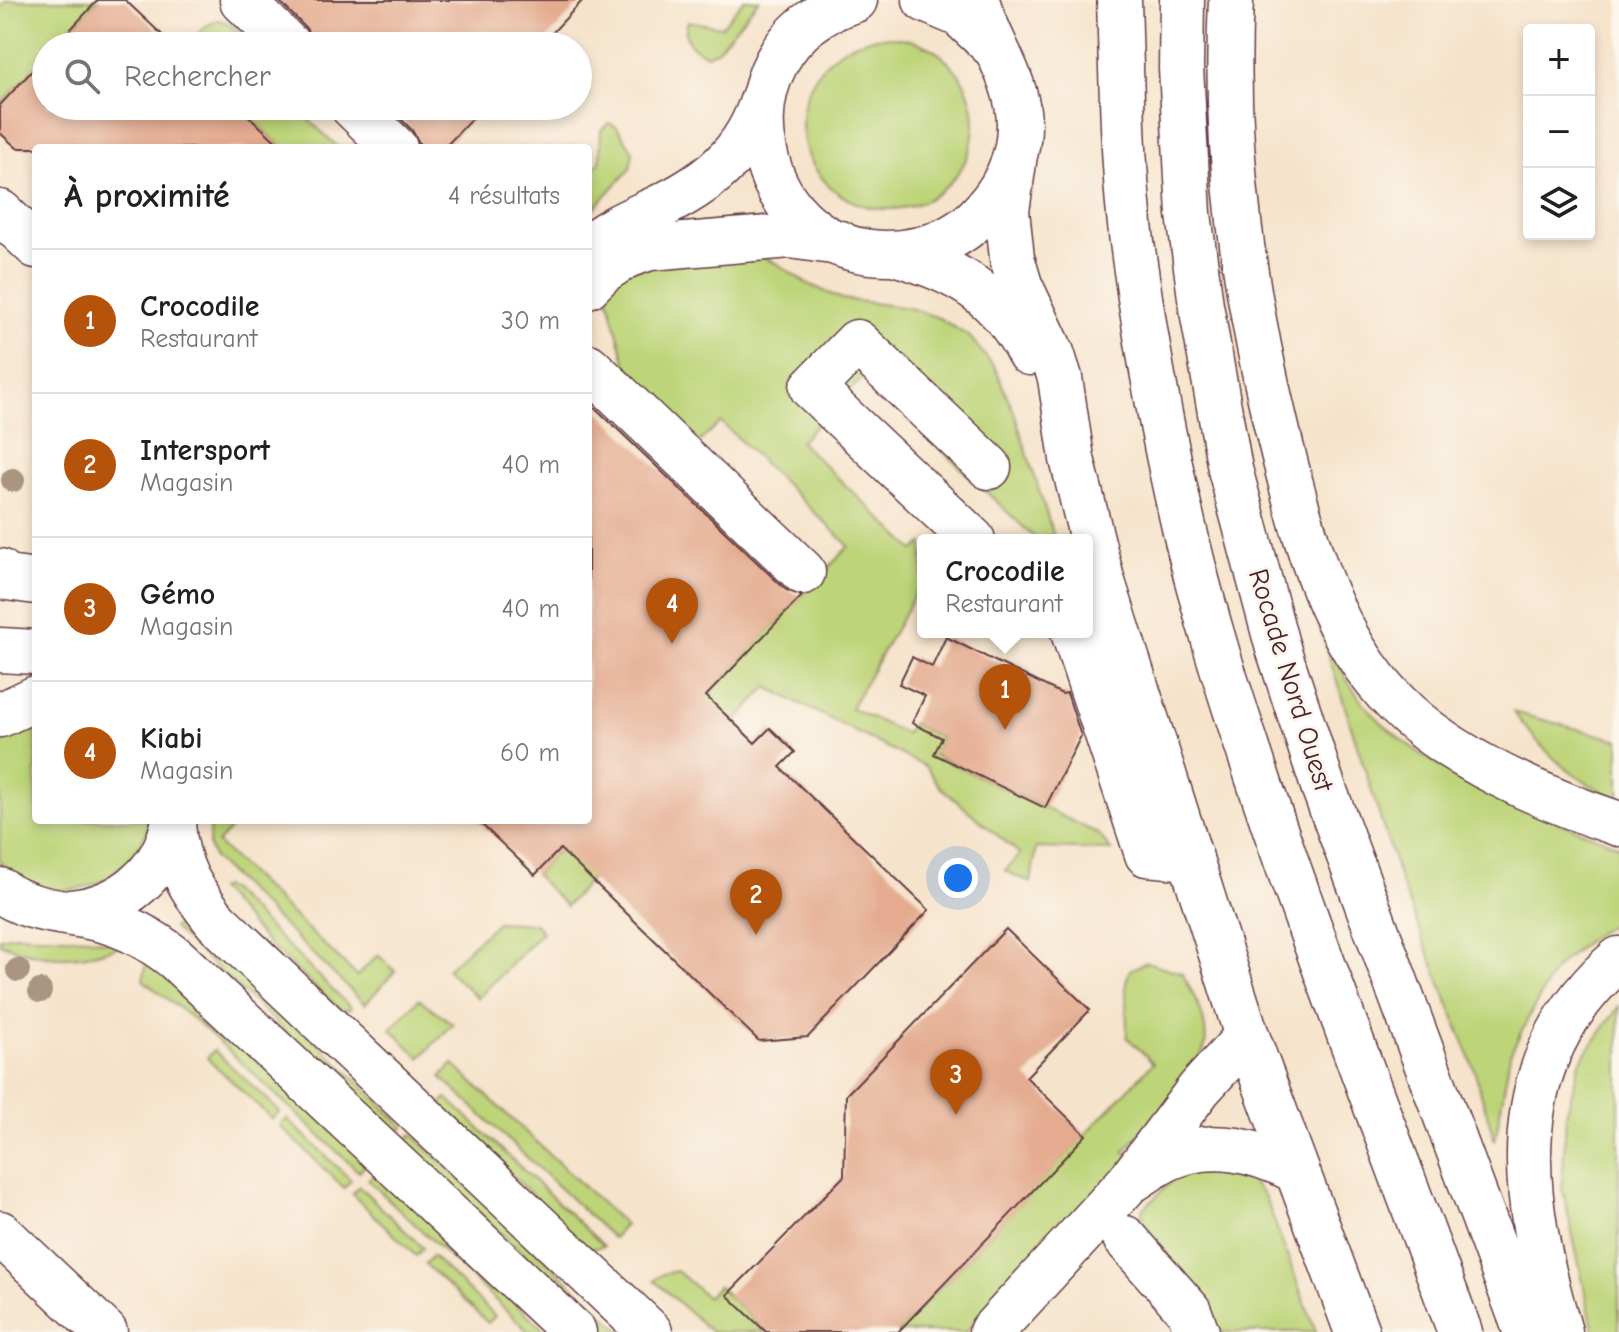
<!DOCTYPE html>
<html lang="fr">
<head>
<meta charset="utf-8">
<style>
  :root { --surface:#fff; --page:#f6f6f6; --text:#202124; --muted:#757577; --line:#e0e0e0; --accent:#b45309 }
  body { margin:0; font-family:"Comic Neue",sans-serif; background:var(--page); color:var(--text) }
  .controls { position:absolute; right:24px; top:24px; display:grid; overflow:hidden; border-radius:8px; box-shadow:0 4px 12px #0003 }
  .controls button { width:72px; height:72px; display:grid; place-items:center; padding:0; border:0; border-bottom:2px solid var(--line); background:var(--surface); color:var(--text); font:40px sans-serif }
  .you { position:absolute; left:958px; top:878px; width:28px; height:28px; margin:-20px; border:6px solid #fff; border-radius:50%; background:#1a73e8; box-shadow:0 0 0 12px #1a73e833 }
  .badge { display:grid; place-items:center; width:52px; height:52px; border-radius:50%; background:var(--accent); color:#fff; font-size:26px; font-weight:700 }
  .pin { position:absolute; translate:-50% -66px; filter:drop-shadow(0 2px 4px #0008) }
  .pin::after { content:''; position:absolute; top:42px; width:28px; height:24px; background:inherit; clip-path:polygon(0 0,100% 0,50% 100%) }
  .popup { position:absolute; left:917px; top:534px; width:176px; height:104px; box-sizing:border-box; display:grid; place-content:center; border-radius:8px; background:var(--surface); filter:drop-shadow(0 2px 6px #0005); font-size:26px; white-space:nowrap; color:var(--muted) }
  .popup b { font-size:30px; color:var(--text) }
  .popup::after { content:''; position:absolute; left:50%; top:100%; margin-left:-16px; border:16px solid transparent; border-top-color:var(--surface) }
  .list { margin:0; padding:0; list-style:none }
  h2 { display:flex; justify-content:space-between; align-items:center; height:104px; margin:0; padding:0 32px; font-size:34px }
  h2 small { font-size:26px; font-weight:400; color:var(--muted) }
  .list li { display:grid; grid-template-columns:52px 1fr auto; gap:24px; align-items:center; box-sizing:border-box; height:144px; padding:0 32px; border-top:2px solid var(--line) }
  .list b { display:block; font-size:30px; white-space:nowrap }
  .list p { margin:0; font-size:26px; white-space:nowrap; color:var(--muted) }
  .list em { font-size:26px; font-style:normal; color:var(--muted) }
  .icon { flex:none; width:44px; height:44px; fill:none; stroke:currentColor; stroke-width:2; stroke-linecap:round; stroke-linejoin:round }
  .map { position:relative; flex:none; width:1619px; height:1332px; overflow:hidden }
  .search { position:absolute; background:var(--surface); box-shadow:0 4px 12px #0003; left:32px; top:32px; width:560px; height:88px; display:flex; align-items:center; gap:20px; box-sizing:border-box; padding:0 28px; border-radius:44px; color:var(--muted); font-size:30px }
  .panel { position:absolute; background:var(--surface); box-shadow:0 4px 12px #0003; left:32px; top:144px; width:560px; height:680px; border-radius:8px }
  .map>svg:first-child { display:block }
  .green { fill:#bdd478; stroke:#847a52; stroke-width:2 }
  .building { fill:#e4ab90 }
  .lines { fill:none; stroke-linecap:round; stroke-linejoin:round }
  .minor-casing { stroke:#643c43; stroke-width:47 }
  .major-casing { stroke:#643c43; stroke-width:47 }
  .highway-casing { stroke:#643c43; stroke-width:47 }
  .minor { stroke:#fff; stroke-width:44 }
  .major { stroke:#fff; stroke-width:44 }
  .highway { stroke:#fff; stroke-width:44 }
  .tree { fill:#aa9580 }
  .labels { text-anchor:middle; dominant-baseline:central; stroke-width:6; stroke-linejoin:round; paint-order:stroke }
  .street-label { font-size:28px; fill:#4a1f2b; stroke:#fbf7ec }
</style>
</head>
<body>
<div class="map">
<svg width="1619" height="1332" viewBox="0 0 1619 1332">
  <rect width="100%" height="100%" fill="#fbf7ec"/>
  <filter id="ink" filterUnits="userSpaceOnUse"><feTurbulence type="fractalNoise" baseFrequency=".0125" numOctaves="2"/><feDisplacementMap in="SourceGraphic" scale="16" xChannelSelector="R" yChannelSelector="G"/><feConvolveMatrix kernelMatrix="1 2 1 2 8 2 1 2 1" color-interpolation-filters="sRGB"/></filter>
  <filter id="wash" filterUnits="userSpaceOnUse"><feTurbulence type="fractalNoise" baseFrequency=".006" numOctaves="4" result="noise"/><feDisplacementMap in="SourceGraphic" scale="32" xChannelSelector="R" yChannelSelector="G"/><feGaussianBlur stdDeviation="1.8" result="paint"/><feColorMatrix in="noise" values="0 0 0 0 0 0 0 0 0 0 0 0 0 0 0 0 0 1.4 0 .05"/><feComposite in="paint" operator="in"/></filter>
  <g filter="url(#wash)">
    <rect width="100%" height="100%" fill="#f6e3cb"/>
    <path class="green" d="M7 0H98L55 46H46V56L0 105V8Z
      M744 0H759L717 50 707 55C693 49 680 39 688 21L721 27Z
      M218 20 228 23 255 46H188L206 26Z
      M802 123a86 86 0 1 1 172 0a86 86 0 1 1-172 0Z
      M238 106H294L339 148H283Z
      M609 123 617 127 633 152 630 169 588 215V174L600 162 601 130Z
      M754 253 776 263 806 283 842 299 910 308 939 318 970 337 995 368 1014 412 1055 540H1037L864 376 800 442 914 550 923 544V580L851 708 906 734 912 723 942 738 934 755 1097 833 1111 850 1036 848 1031 883 1005 871 1020 854 940 787 926 767 767 687 566 906 535 875 849 546 721 422 698 443 648 397 627 369 608 297 610 282 616 272Z
      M1318 622C1332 652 1345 682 1367 707 1425 775 1537 813 1619 846V919L1590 938 1555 969 1532 1011 1510 1054 1495 1141 1473 1066 1400 880Z
      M1513 712 1619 740V799C1568 777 1547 755 1513 712Z
      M36 720V820H151C131 888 52 916 0 861V744L13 732Z
      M210 820H239L217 843 357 976 378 955 395 971 365 1004 214 859 209 846Z
      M224 887 230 890 351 1008 342 1011 269 945 218 889Z
      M189 918 404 1127 397 1134 173 928Z
      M497 922 535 924 542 932 478 998 447 969Z
      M14 935 89 938 123 945C78 962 44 961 0 943V938Z
      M147 960 368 1162 359 1172 201 1025 143 980Z
      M1146 962 1182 973C1193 993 1209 1021 1205 1045 1200 1069 1143 1131 1124 1151L1132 1158 966 1332H898L1153 1063 1127 1037 1126 982 1130 970Z
      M419 999 453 1024 420 1058 391 1029Z
      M1619 1006V1332H1594L1562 1187 1566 1115 1580 1062Z
      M214 1050 280 1112 272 1119 207 1058Z
      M453 1064 625 1225 613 1238 441 1077Z
      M447 1098 604 1246 594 1248 585 1245 438 1106Z
      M287 1119 351 1180 344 1188 280 1126Z
      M412 1134 622 1332H607L404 1143Z
      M1205 1170C1232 1170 1249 1174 1265 1197L1316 1332H1212L1196 1291 1144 1224 1142 1210 1176 1177Z
      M377 1171 546 1332H529L368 1180Z
      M359 1186 423 1248 416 1256 352 1194Z
      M432 1256 495 1316 488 1323 425 1264Z
      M677 1271 707 1297 718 1286 766 1332H711L654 1280 663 1274Z"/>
    <g id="blocks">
      <path class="building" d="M98 0H125L174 46H55Z
        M278 0H583L540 46H316L306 28Z
        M46 56V106H238L283 148H17L0 133V105Z
        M388 106H484L444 148H422L412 130Z
        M588 401 786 590 802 596 706 696 755 743 770 728 795 752 780 767 929 910 808 1037 759 1041 560 849 535 875 477 820H588Z
        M946 637 1062 694 1067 693 1081 736 1045 808 934 754 942 738 912 723 925 696 899 684 912 657 932 667Z
        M1006 929 1090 1010 1026 1077 1086 1135 898 1332H766L727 1295 844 1176 846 1095Z"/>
    </g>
  </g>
  <g filter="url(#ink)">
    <use href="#blocks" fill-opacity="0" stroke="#643c43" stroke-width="2"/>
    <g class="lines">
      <g class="minor-casing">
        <path id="minor" d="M242 0 289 46
          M352 106 395 148
          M0 212 36 246
          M588 247C607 230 631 220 653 210 707 185 745 156 763 98
          M588 286 603 271 626 256 650 248 790 236 840 243
          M588 366 803 572
          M973 540 812 388 857 342 989 467
          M0 571 7 578 36 582
          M1073 632 1147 854 1191 858
          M0 650 36 652
          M0 715 36 698
          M173 825C177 868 190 888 216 921L650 1332
          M0 890C30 913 67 911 102 920 130 927 153 941 175 958L574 1332
          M71 912C123 907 164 873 174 820
          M1247 1036 1199 1089 1128 1183C1142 1175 1156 1163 1171 1157 1214 1139 1257 1151 1297 1171
          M0 1233 105 1332
          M1125 1238 1189 1311 1197 1332
          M991 1332 1128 1183"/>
      </g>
      <g class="major-casing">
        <path id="major" d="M855 0C703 46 750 269 902 252 928 249 954 239 974 221 1000 196 1019 163 1019 125 1019 79 989 44 977 0
          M925 0 960 15 992 45
          M1015 155 1007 211 1012 258 1020 285 1052 353 1060 378 1072 459 1102 579 1247 1036 1357 1332
          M894 253C956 270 999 294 1029 353"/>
      </g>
      <g class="highway-casing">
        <path id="highway" d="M1119 0C1122 88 1122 177 1135 264 1154 396 1180 530 1219 658 1289 886 1378 1108 1460 1332
          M1182 0 1181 68 1189 214 1201 305 1230 469 1277 645 1323 786 1526 1332
          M1231 0C1223 153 1245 301 1282 449 1305 540 1328 635 1397 704 1451 759 1547 800 1619 824
          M1560 1332C1520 1196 1500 1062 1619 959"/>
      </g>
      <use href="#minor" class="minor"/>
      <use href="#major" class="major"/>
      <use href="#highway" class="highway"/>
    </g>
    <g class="tree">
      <circle cx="13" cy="480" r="12"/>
      <circle cx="18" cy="970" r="12"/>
      <circle cx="40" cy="991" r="12"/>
    </g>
  </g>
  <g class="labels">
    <g class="street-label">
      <text transform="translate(1291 680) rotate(73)">Rocade Nord Ouest</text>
    </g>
  </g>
</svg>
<div class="controls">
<button>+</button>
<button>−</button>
<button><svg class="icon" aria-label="layers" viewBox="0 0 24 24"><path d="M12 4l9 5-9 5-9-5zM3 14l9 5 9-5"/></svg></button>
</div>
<div class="you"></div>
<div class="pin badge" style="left:1005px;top:730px">1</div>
<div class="popup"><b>Crocodile</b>Restaurant</div>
<div class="pin badge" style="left:756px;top:935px">2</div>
<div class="pin badge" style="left:956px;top:1115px">3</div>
<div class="pin badge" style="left:672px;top:644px">4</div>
<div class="search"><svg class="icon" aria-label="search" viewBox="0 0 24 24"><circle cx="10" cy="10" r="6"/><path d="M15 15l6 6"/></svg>Rechercher</div>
<section class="panel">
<h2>À proximité<small>4 résultats</small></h2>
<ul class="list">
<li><span class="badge">1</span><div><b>Crocodile</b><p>Restaurant</p></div><em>30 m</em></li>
<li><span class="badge">2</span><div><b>Intersport</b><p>Magasin</p></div><em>40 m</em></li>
<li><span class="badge">3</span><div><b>Gémo</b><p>Magasin</p></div><em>40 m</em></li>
<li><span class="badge">4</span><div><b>Kiabi</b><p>Magasin</p></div><em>60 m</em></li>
</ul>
</section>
</div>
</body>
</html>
